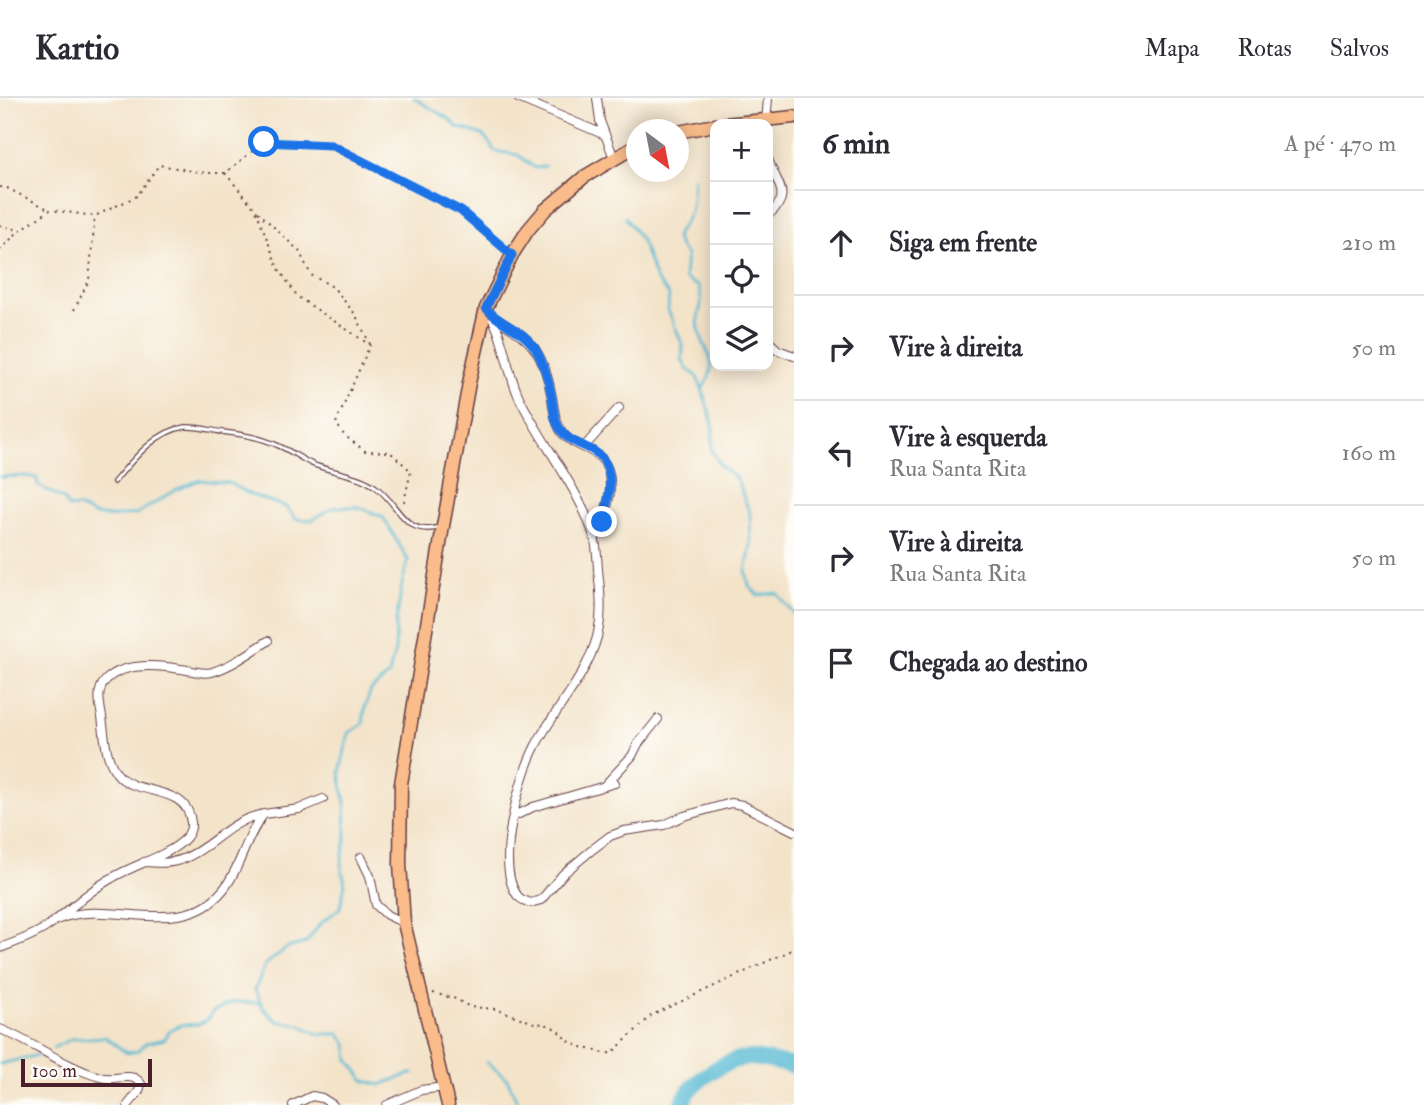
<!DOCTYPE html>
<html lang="pt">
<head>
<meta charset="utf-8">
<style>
  :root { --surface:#fff; --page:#f2f2f3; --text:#2b2b33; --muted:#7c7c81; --line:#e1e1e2 }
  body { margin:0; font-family:"IM FELL Double Pica",serif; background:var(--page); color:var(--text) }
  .controls { position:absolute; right:21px; top:21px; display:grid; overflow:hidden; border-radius:14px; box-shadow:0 4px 18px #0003 }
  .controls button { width:63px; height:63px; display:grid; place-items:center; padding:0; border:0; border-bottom:2px solid var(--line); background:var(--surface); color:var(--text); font:35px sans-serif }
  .compass { position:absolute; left:626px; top:21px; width:63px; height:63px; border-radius:50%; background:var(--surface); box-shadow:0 4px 18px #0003; rotate:148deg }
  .scale { position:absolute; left:21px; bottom:18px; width:131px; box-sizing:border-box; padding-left:7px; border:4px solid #4a1f2b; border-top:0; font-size:19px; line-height:24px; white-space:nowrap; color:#4a1f2b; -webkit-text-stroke:5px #fdfcf7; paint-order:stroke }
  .stop { position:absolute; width:21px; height:21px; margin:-16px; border:5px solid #1a73e8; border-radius:50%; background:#fff }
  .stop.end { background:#1a73e8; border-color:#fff; box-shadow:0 2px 7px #0008 }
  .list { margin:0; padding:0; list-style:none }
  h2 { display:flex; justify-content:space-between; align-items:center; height:91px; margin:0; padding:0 28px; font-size:30px }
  h2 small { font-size:23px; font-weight:400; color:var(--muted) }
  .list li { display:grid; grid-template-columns:46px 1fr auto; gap:21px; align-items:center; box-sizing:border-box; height:105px; padding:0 28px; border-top:2px solid var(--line) }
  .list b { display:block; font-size:26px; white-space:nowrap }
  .list p { margin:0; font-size:23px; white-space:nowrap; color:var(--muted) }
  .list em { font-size:23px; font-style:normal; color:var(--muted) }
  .icon { flex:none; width:38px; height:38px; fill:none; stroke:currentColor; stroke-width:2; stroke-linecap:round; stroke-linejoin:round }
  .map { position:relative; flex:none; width:794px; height:1007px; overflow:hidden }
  header { display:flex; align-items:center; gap:42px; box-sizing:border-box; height:98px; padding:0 35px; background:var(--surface); border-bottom:2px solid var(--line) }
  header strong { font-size:33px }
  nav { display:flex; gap:38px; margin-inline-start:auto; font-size:24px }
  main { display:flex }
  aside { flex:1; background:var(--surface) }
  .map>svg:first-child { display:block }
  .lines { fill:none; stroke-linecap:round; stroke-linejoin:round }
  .stream { stroke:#56bad4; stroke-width:2.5 }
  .river { stroke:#56bad4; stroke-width:16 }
  .lane-casing { stroke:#633c43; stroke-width:6 }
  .street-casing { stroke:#633c43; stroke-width:10 }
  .primary-casing { stroke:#633c43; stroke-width:15 }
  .path { stroke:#633c43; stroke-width:2; stroke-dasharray:2 5; stroke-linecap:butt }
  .lane { stroke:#fff; stroke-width:3.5 }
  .street { stroke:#fff; stroke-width:8 }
  .primary { stroke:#f9bc8a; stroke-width:12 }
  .route { stroke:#1a73e8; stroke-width:9 }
</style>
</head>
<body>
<header>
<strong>Kartio</strong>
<nav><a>Mapa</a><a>Rotas</a><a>Salvos</a></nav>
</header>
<main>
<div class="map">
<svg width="794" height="1007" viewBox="0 0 794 1007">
  <rect width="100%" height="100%" fill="#fdfcf7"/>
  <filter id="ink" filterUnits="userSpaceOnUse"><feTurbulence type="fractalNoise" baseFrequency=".0143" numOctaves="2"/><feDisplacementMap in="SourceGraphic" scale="14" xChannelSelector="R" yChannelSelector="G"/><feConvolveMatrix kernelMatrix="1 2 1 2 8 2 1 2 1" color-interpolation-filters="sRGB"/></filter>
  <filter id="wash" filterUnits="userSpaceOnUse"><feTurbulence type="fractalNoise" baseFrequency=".00686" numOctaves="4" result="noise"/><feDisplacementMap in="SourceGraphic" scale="28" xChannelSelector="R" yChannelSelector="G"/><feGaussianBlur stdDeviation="1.57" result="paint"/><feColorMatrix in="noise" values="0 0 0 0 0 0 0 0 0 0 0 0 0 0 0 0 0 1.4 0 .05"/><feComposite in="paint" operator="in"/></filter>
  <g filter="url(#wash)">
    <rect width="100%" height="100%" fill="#f3e3c9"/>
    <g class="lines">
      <path class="stream" d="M414 0 449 21 457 29 483 37 495 53 518 57 535 70 546 68
        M694 79C692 90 693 105 690 113 684 134 665 134 686 157L684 180 699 189C700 194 702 200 701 205 701 211 698 217 698 222 698 251 725 261 702 291L713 326 712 353 721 368 737 381 750 416 751 447 746 473 749 488 758 497 777 495 794 516
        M625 119 641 142 656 182 669 197 668 212 683 248 682 262 687 271 696 277 702 291
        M0 379 28 378 37 380 38 387 63 401 69 410 78 409 94 417 109 419 136 416 176 392 199 382 229 385 249 396 286 409 296 421 312 422 334 409H359L383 419 408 462 403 481 396 524 395 552 389 577 371 592 365 608 363 626 349 635 340 674 345 705 346 741 341 765 345 786 340 810 320 826 306 845 287 850 265 867 255 892 264 911 277 923 300 927 318 936H339L347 946 349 962 365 983 380 987 413 975
        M53 950 71 941 105 939 127 955 138 953 146 945 165 941 170 932 180 927 199 926 208 921 212 914 232 904 261 905
        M487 964 507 981 519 1007
        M0 966 38 957"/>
      <path class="river" d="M682 1007C689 984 727 959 751 960 765 961 780 966 794 968"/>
    </g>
  </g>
  <g filter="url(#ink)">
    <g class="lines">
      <g class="lane-casing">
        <path id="lane" d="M114 384C132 363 155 333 185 329 197 328 210 332 222 334 242 336 261 339 279 348 291 353 301 361 312 366 333 375 359 376 377 390 401 409 404 439 441 429"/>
      </g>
      <g class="street-casing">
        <path id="street" d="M518 0 605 37
          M597 0 600 23 614 60
          M766 25 768 0
          M768 61C776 86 794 97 768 117
          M486 210C503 232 506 271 519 299 540 343 581 393 594 439 598 451 597 468 599 481 601 501 602 519 597 539 586 580 554 612 535 649 519 680 495 767 517 797 520 802 526 803 530 805L541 802 563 776 593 751 610 738 624 733 664 727 684 718 731 705 742 707 794 733
          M495 221C531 239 543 254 551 295 554 309 554 324 563 336 577 352 600 349 608 372 615 395 604 419 595 440
          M768 243 778 252 794 258
          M584 349 619 310
          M605 687 632 658 638 646 658 621
          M513 719 533 709 615 685
          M361 759 370 778 376 807 387 817 404 825
          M144 764C157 765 170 766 183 761 214 749 227 723 264 716
          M59 821C111 800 181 843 223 792 240 772 245 739 264 716L299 711 323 701
          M0 850C16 844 34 838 48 828 70 812 88 793 112 780 133 767 165 759 183 743 188 738 192 732 191 725 188 687 140 698 120 679 105 664 105 639 102 619 100 607 96 593 105 583 122 564 158 567 181 571 192 572 201 577 212 574 232 568 251 554 268 543
          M0 931C34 945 65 969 100 979 114 984 132 972 141 986L139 993 128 1007
          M293 1007 312 998 322 1000 333 1007
          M387 1007 421 992 444 989"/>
      </g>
      <g class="primary-casing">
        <path id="primary" d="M724 26 794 19
          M678 34 715 27
          M448 1007 404 825 400 766 401 686 443 428 469 285 486 210 512 157 528 132 545 112 584 79 636 48"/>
      </g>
      <path class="path" d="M225 75 256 112 278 170 298 199 370 247 336 325 344 337 365 353 390 354 411 373 403 408
        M0 89 7 90 50 112
        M258 114 299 153 311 177 333 189 355 216 370 246
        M0 127 18 132
        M0 152 19 133 50 112 95 118 137 98 159 67 205 75H225L264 44 331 47 461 113 504 149
        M74 212 89 182 95 119
        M433 895 456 901 470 909 496 911 534 925 545 926 556 931 567 942 578 948 607 956 614 953 652 917 794 851"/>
      <use href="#lane" class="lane"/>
      <use href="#street" class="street"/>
      <use href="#primary" class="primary"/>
    </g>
  </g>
  <g class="lines" filter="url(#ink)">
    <path class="route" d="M264 44 331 47 461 113 512 157 486 210C501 228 522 230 535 250 543 264 548 280 551 295 554 308 553 321 560 331 569 345 583 346 595 354 618 369 609 403 602 424"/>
  </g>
</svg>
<div class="controls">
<button>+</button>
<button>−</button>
<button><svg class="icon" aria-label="locate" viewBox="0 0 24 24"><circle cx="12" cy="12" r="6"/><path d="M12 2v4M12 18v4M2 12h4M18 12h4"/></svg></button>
<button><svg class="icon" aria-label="layers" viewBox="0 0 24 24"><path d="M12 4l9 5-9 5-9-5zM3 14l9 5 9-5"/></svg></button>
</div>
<svg class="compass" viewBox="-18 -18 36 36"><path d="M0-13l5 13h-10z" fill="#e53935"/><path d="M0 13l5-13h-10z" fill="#7c7c81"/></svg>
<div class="scale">100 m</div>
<div class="stop" style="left:264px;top:44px"></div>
<div class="stop end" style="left:602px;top:424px"></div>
</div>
<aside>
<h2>6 min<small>A pé · 470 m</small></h2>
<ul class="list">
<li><svg class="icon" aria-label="ahead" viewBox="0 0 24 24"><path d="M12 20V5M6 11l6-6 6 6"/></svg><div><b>Siga em frente</b></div><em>210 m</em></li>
<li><svg class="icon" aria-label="right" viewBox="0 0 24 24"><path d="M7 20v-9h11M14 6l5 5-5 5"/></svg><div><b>Vire à direita</b></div><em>50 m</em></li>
<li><svg class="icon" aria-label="left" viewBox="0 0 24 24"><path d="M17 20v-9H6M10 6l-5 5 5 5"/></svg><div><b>Vire à esquerda</b><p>Rua Santa Rita</p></div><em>160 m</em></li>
<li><svg class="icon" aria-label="right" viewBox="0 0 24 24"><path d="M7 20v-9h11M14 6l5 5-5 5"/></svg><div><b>Vire à direita</b><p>Rua Santa Rita</p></div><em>50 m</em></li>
<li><svg class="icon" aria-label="arrive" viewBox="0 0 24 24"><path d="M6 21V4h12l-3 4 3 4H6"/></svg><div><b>Chegada ao destino</b></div></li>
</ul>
</aside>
</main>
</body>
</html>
